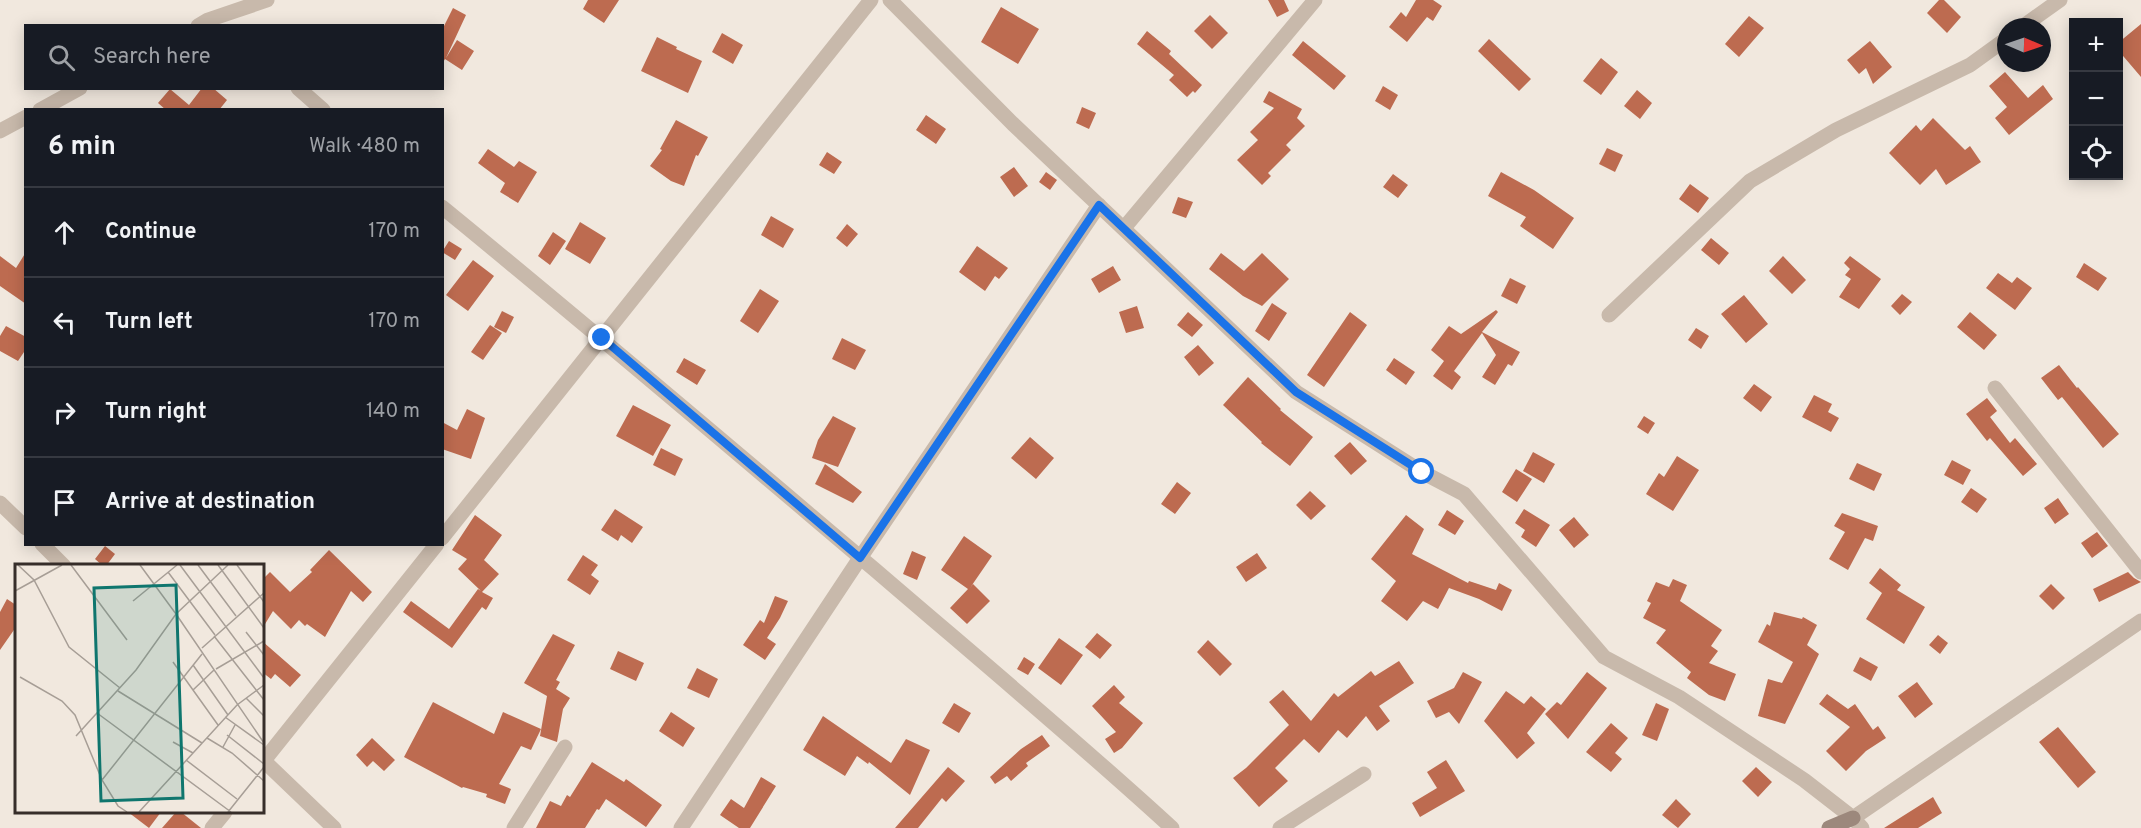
<!DOCTYPE html>
<html lang="en">
<head>
<meta charset="utf-8">
<style>
  :root { --surface:#171b24; --page:#242831; --text:#f1f3f6; --muted:#9ea1a6; --line:#363941 }
  body { margin:0; font-family:Overpass,sans-serif; background:var(--page); color:var(--text) }
  .controls { position:absolute; right:18px; top:18px; display:grid; overflow:hidden; border-radius:0px; box-shadow:0 3px 15px #0003 }
  .controls button { width:54px; height:54px; display:grid; place-items:center; padding:0; border:0; border-bottom:2px solid var(--line); background:var(--surface); color:var(--text); font:30px sans-serif }
  .compass { position:absolute; left:1997px; top:18px; width:54px; height:54px; border-radius:50%; background:var(--surface); box-shadow:0 3px 15px #0003; rotate:92deg }
  .stop { position:absolute; width:18px; height:18px; margin:-14px; border:4px solid #1a73e8; border-radius:50%; background:#fff }
  .stop.end { background:#1a73e8; border-color:#fff; box-shadow:0 2px 6px #0008 }
  .list { margin:0; padding:0; list-style:none }
  h2 { display:flex; justify-content:space-between; align-items:center; height:78px; margin:0; padding:0 24px; font-size:26px }
  h2 small { font-size:20px; font-weight:400; color:var(--muted) }
  .list li { display:grid; grid-template-columns:39px 1fr auto; gap:18px; align-items:center; box-sizing:border-box; height:90px; padding:0 24px; border-top:2px solid var(--line) }
  .list b { display:block; font-size:22px; white-space:nowrap }
  .list em { font-size:20px; font-style:normal; color:var(--muted) }
  .icon { flex:none; width:33px; height:33px; fill:none; stroke:currentColor; stroke-width:2; stroke-linecap:round; stroke-linejoin:round }
  .map { position:relative; flex:none; width:2141px; height:828px; overflow:hidden }
  .search { position:absolute; background:var(--surface); box-shadow:0 3px 15px #0003; left:24px; top:24px; width:420px; height:66px; display:flex; align-items:center; gap:15px; box-sizing:border-box; padding:0 21px; border-radius:0px; color:var(--muted); font-size:22px }
  .panel { position:absolute; background:var(--surface); box-shadow:0 3px 15px #0003; left:24px; top:108px; width:420px; height:438px; border-radius:0px }
  .map>svg:first-child { display:block }
  .building { fill:#bd6b50 }
  .lines { fill:none; stroke-linecap:round; stroke-linejoin:round }
  .minor { stroke:#c8b9ab; stroke-width:15 }
  .tertiary { stroke:#c8b9ab; stroke-width:15 }
  .secondary { stroke:#9c887c; stroke-width:15 }
  .route { stroke:#1a73e8; stroke-width:8 }
  .inset-road { fill:none; stroke:#a79e96; stroke-width:1.5 }
  .view { fill:#0f766e; fill-opacity:0.15; stroke:#0f766e; stroke-width:3 }
  .inset-edge { fill:none; stroke:#372e2a; stroke-width:3 }
</style>
</head>
<body>
<div class="map">
<svg width="2141" height="828" viewBox="0 0 2141 828">
  <rect width="100%" height="100%" fill="#f1e8de"/>
  <path class="building" d="M588 0H619L604 23 583 9Z
    M1268 0H1284L1289 11 1277 17Z
    M1416 0H1433L1442 6 1433 21 1427 17 1407 42 1389 27 1401 12 1406 17Z
    M1939 0H1944L1961 17 1947 33 1927 13Z
    M1001 7 1039 29 1018 64 981 42Z
    M453 8 466 15 446 58 457 40 474 51 462 70 445 59 442 64V30Z
    M1210 15 1228 33 1212 49 1194 31Z
    M1749 16 1764 28 1739 57 1725 44Z
    M2141 24V77L2118 50V43Z
    M1147 31 1171 51 1169 54 1202 85 1195 93 1193 91 1187 97 1169 80 1174 75 1137 44Z
    M722 33 743 45 733 64 712 52Z
    M657 37 677 47 676 49 702 61 688 93 641 71Z
    M1489 39 1531 79 1519 91 1478 51Z
    M1303 41 1346 76 1334 90 1292 55Z
    M1870 41 1892 67 1873 84 1866 68 1859 74 1847 60Z
    M1601 58 1618 72 1601 95 1583 81Z
    M2005 72 2028 98 2043 85 2053 99 2009 135 1995 118 2007 107 1989 86Z
    M1383 86 1398 95 1390 110 1375 101Z
    M202 88H213L227 100 219 110H166L158 103 170 89 189 105Z
    M1637 90 1652 103 1640 119 1624 106Z
    M1269 91 1302 109 1297 118 1305 126 1286 145 1291 150 1268 173 1271 176 1262 185 1237 160 1258 140 1250 132 1274 108 1263 102Z
    M1082 107 1096 113 1089 129 1076 123Z
    M926 115 946 129 936 144 916 130Z
    M1933 118 1965 150 1970 146 1981 162 1946 185 1936 169 1920 185 1889 153 1916 125 1921 131Z
    M676 120 708 137 698 156 696 155 684 186 671 181 650 166 662 150 660 149Z
    M1607 148 1623 155 1615 172 1599 164Z
    M488 149 514 167 519 161 537 172 518 203 500 192 505 183 478 163Z
    M827 152 842 162 834 174 819 165Z
    M1014 167 1028 186 1014 197 1000 177Z
    M1046 172 1057 180 1050 190 1039 182Z
    M1501 172 1534 190 1574 218 1553 249 1520 226 1526 217 1488 196Z
    M1393 174 1408 185 1398 198 1383 187Z
    M1690 184 1709 198 1698 213 1679 199Z
    M1178 197 1193 202 1186 218 1172 213Z
    M771 216 794 229 783 248 761 235Z
    M580 222 606 238 590 264 565 249Z
    M847 224 858 234 847 247 836 238Z
    M553 232 566 241 550 265 538 256Z
    M1711 238 1729 253 1719 265 1701 250Z
    M449 241 462 249 455 260 442 252Z
    M977 246 1008 268 999 279 995 276 985 291 959 272Z
    M26 252V304L0 286V256L16 268Z
    M1221 253 1244 271 1262 253 1289 279 1262 306 1243 296 1209 269Z
    M1783 256 1806 280 1792 294 1769 271Z
    M1850 256 1881 279 1859 309 1839 297 1851 279 1845 275 1850 269 1844 263Z
    M473 260 494 276 468 311 446 295Z
    M2084 263 2107 278 2098 291 2076 277Z
    M1113 266 1121 280 1099 293 1091 279Z
    M1998 273 2012 283 2017 277 2032 288 2015 310 1986 288Z
    M1510 278 1526 286 1517 304 1501 296Z
    M760 289 779 301 758 333 740 321Z
    M1902 294 1912 302 1900 315 1891 306Z
    M1744 295 1768 324 1746 343 1721 314Z
    M1272 303 1287 313 1269 341 1255 331Z
    M1137 306 1144 328 1126 333 1119 312Z
    M1496 310 1498 312 1482 332 1520 352 1512 366 1508 364 1495 385 1482 377 1496 355 1482 333 1454 371 1461 377 1452 390 1433 376 1444 361 1431 350 1449 326 1461 334Z
    M502 311 514 317 506 333 494 327Z
    M1188 312 1203 325 1192 337 1177 325Z
    M1350 312 1367 325 1324 387 1307 375Z
    M1970 312 1997 335 1984 350 1957 327Z
    M490 325 502 333 483 360 471 352Z
    M6 326 26 337V349L18 361 0 351V336Z
    M1696 328 1709 336 1701 349 1688 340Z
    M842 338 866 350 855 370 832 359Z
    M1198 345 1214 363 1199 376 1184 357Z
    M684 358 706 370 697 385 676 372Z
    M1394 358 1415 372 1406 385 1386 370Z
    M2059 365 2077 388 2078 387 2119 434 2103 448 2062 397 2058 400 2041 378Z
    M1248 377 1281 409 1280 410 1313 437 1290 466 1261 443 1262 442 1223 405Z
    M1754 384 1772 397 1761 412 1743 398Z
    M1814 395 1832 404 1828 412 1839 418 1831 432 1802 417Z
    M1987 398 1997 411 1990 417 2010 443 2015 438 2037 464 2023 476 1990 438 1987 441 1966 414Z
    M633 405 671 425 653 456 616 436Z
    M467 409 485 418 471 459 442 449V422L457 430Z
    M833 416 856 428 838 467 812 458 818 440Z
    M1644 416 1655 423 1648 434 1637 427Z
    M1030 437 1054 458 1036 479 1011 458Z
    M1350 442 1367 461 1351 475 1334 456Z
    M661 448 683 459 675 476 653 465Z
    M1533 452 1555 464 1544 483 1523 471Z
    M1677 456 1699 470 1673 511 1646 494 1659 473 1664 477Z
    M1952 460 1971 470 1963 485 1944 475Z
    M1857 463 1882 474 1874 491 1849 479Z
    M825 464 862 492 853 503 815 484Z
    M1516 469 1532 479 1517 502 1502 492Z
    M1177 482 1191 493 1175 514 1161 504Z
    M1971 488 1987 499 1977 513 1961 502Z
    M1310 491 1326 506 1311 520 1296 505Z
    M2058 498 2069 514 2055 524 2044 508Z
    M615 509 643 527 632 543 621 535 618 541 601 530Z
    M1524 509 1550 525 1536 547 1521 537 1525 530 1515 523Z
    M1447 510 1464 521 1455 535 1438 525Z
    M1842 513 1878 526 1873 541 1865 538 1848 570 1829 559 1845 532 1834 526Z
    M475 515 502 535 484 560 499 574 482 592 493 598 486 610 482 607 452 648 403 612 411 601 449 629 478 589 481 591 458 569 467 559 452 550Z
    M1406 515 1424 529 1412 554 1468 583 1469 581 1496 590 1499 583 1512 590 1502 611 1479 599 1449 588 1438 609 1423 601 1407 621 1381 601 1396 581 1371 559Z
    M1574 517 1589 535 1574 548 1559 530Z
    M2097 532 2108 546 2092 558 2081 543Z
    M964 536 992 556 970 588 973 584 990 601 967 624 950 608 968 589 941 570Z
    M105 546 115 554 106 566H103L95 559Z
    M329 550 372 592 363 602 351 591 325 637 307 624 305 626 299 620 291 629 273 611 262 629V580L270 572 290 592 312 572 310 570Z
    M912 551 926 557 917 580 903 574Z
    M1257 553 1267 568 1246 582 1236 567Z
    M583 555 598 565 591 575 599 581 590 595 567 580Z
    M1880 568 1901 585 1897 590 1925 607 1904 644 1866 619 1882 593 1869 583Z
    M2128 572 2134 578 2141 582 2099 602 2093 589Z
    M1673 579 1687 585 1680 601 1722 630 1711 646 1718 651 1709 663 1736 674 1725 701 1709 695 1687 678 1691 672 1656 643 1666 630 1643 618 1651 603 1647 601 1656 582 1669 587Z
    M2051 584 2065 598 2053 610 2039 596Z
    M775 596 788 601 780 618 767 638 776 644 765 660 743 645 760 620 764 623Z
    M7 599 16 605V627L0 650V612Z
    M1774 612 1802 619 1803 617 1817 625 1807 645 1819 654 1785 724 1758 716 1768 679 1782 683 1793 662 1758 642 1767 624 1770 626Z
    M1097 633 1112 645 1100 659 1085 647Z
    M553 634 575 645 556 680 560 682 556 689 570 698 563 709 557 742 540 736 547 696 524 683Z
    M1938 635 1948 643 1940 654 1929 645Z
    M1059 638 1083 655 1061 685 1038 668Z
    M1208 640 1232 664 1220 676 1197 652Z
    M262 641 301 675 290 687 275 674 271 679 262 672Z
    M618 651 644 663 636 681 610 669Z
    M1024 657 1035 664 1028 675 1017 669Z
    M1860 657 1878 667 1871 681 1853 671Z
    M1399 661 1414 683 1379 706 1390 721 1377 731 1366 716 1347 738 1338 730 1319 753 1304 739 1275 768 1288 781 1259 807 1233 778 1246 768 1289 725 1269 702 1283 690 1311 721 1334 693 1338 697 1371 671 1375 676Z
    M697 668 718 679 709 698 687 688Z
    M1463 672 1482 682 1459 724 1449 712 1436 718 1427 701 1454 688Z
    M1587 672 1607 688 1568 739 1545 714 1557 702 1561 705Z
    M1917 682 1933 704 1915 718 1898 696Z
    M1114 685 1125 697 1119 703 1143 723 1122 748 1114 753 1105 739 1116 732 1092 706Z
    M1506 691 1524 704 1531 696 1546 709 1527 733 1535 743 1517 759 1484 721Z
    M1827 694 1848 709 1855 704 1873 730 1878 726 1886 738 1866 751 1846 771 1826 751 1850 727 1819 704Z
    M433 702 494 734 503 712 541 729 531 750 521 746 499 784 511 789 505 804 486 797 487 794 463 787 462 788 404 757Z
    M954 703 971 713 959 733 942 723Z
    M1656 703 1669 709 1657 741 1642 735Z
    M671 712 695 728 683 747 659 731Z
    M823 716 891 763 906 739 930 750 910 795 869 762 868 764 857 756 845 776 803 750Z
    M1611 723 1628 738 1615 753 1622 759 1611 772 1586 752Z
    M2058 727 2096 772 2078 788 2039 742Z
    M1042 735 1050 746 1026 763 1028 766 1011 781 1007 776 995 784 990 777 1021 749Z
    M372 738 395 760 384 771 373 761 367 767 356 755Z
    M1446 760 1465 791 1420 817 1412 803 1437 788 1427 772Z
    M592 762 624 782 626 779 662 805 646 827 606 799 599 810 597 809 585 828H536L550 801 561 806 567 795 570 797Z
    M948 767 965 781 946 802 942 798 918 828H895Z
    M1756 767 1772 782 1758 797 1742 781Z
    M761 777 776 786 750 828H739L720 815 731 799 744 808Z
    M1933 797 1942 813 1918 828H1884Z
    M1676 799 1691 814 1678 828 1662 815Z
    M128 812H161L149 828Z
    M176 812H181L201 828H162Z"/>
  <g class="lines">
    <path class="minor" d="M890 0 1013 124 1296 392 1422 472 1464 494 1604 657 1679 697 1804 780 1853 818 1862 828
      M198 26 208 20 267 0
      M2022 27 2060 0
      M298 88 323 110
      M40 110 80 88
      M0 131 26 117
      M442 207C588 326 731 448 874 569 974 655 1075 739 1172 828
      M1124 228 1315 0
      M1609 315 1750 181 1836 130 1970 65 2006 39
      M1995 388 2141 572
      M442 538 871 0
      M262 763 437 544
      M212 828 225 812
      M514 828 565 747
      M681 828 860 558 1099 205
      M1280 828 1364 774"/>
    <path class="tertiary" d="M0 503 26 528
      M42 544 64 566
      M262 759 334 828
      M1853 818 2141 621"/>
    <path class="secondary" d="M1829 828 1853 818"/>
  </g>
  <g class="lines">
    <path class="route" d="M602 338 860 558 1099 205 1296 392 1422 472"/>
  </g>
  <g transform="translate(15 564)">
    <rect width="249" height="249" fill="#f1e8de"/>
    <path class="inset-road" d="M3 1 19 16 54 83 105 124M56 1 112 76M125 1 161 50M165 1 249 114M183 1 221 52M203 1 249 64M222 1 249 38M153 8 200 71M0 27 47 1M118 37 162 1M161 50 249 179M231 68 249 91M199 72 249 136M187 84 249 29M158 98 203 161M178 101 213 151M201 105 249 77M5 113 47 137 60 151 87 216 103 242 112 248M178 126 199 106M103 127 187 179M231 134 249 152M82 149 216 248M210 153 249 181M212 171 249 200M61 172 121 106 161 50 213 1M192 174 217 189 249 217M158 178 178 189M208 183 220 161M171 196 222 235M87 216 187 90M124 248 222 141 249 121M213 248 249 203"/>
    <path class="view" d="M161 21 168 234 86 237 79 24Z"/>
    <rect width="249" height="249" class="inset-edge"/>
  </g>
</svg>
<div class="controls">
<button>+</button>
<button>−</button>
<button><svg class="icon" aria-label="locate" viewBox="0 0 24 24"><circle cx="12" cy="12" r="6"/><path d="M12 2v4M12 18v4M2 12h4M18 12h4"/></svg></button>
</div>
<svg class="compass" viewBox="-18 -18 36 36"><path d="M0-13l5 13h-10z" fill="#e53935"/><path d="M0 13l5-13h-10z" fill="#9ea1a6"/></svg>
<div class="stop" style="left:1422px;top:472px"></div>
<div class="stop end" style="left:602px;top:338px"></div>
<div class="search"><svg class="icon" aria-label="search" viewBox="0 0 24 24"><circle cx="10" cy="10" r="6"/><path d="M15 15l6 6"/></svg>Search here</div>
<section class="panel">
<h2>6 min<small>Walk · 480 m</small></h2>
<ul class="list">
<li><svg class="icon" aria-label="ahead" viewBox="0 0 24 24"><path d="M12 20V5M6 11l6-6 6 6"/></svg><div><b>Continue</b></div><em>170 m</em></li>
<li><svg class="icon" aria-label="left" viewBox="0 0 24 24"><path d="M17 20v-9H6M10 6l-5 5 5 5"/></svg><div><b>Turn left</b></div><em>170 m</em></li>
<li><svg class="icon" aria-label="right" viewBox="0 0 24 24"><path d="M7 20v-9h11M14 6l5 5-5 5"/></svg><div><b>Turn right</b></div><em>140 m</em></li>
<li><svg class="icon" aria-label="arrive" viewBox="0 0 24 24"><path d="M6 21V4h12l-3 4 3 4H6"/></svg><div><b>Arrive at destination</b></div></li>
</ul>
</section>
</div>
</body>
</html>
